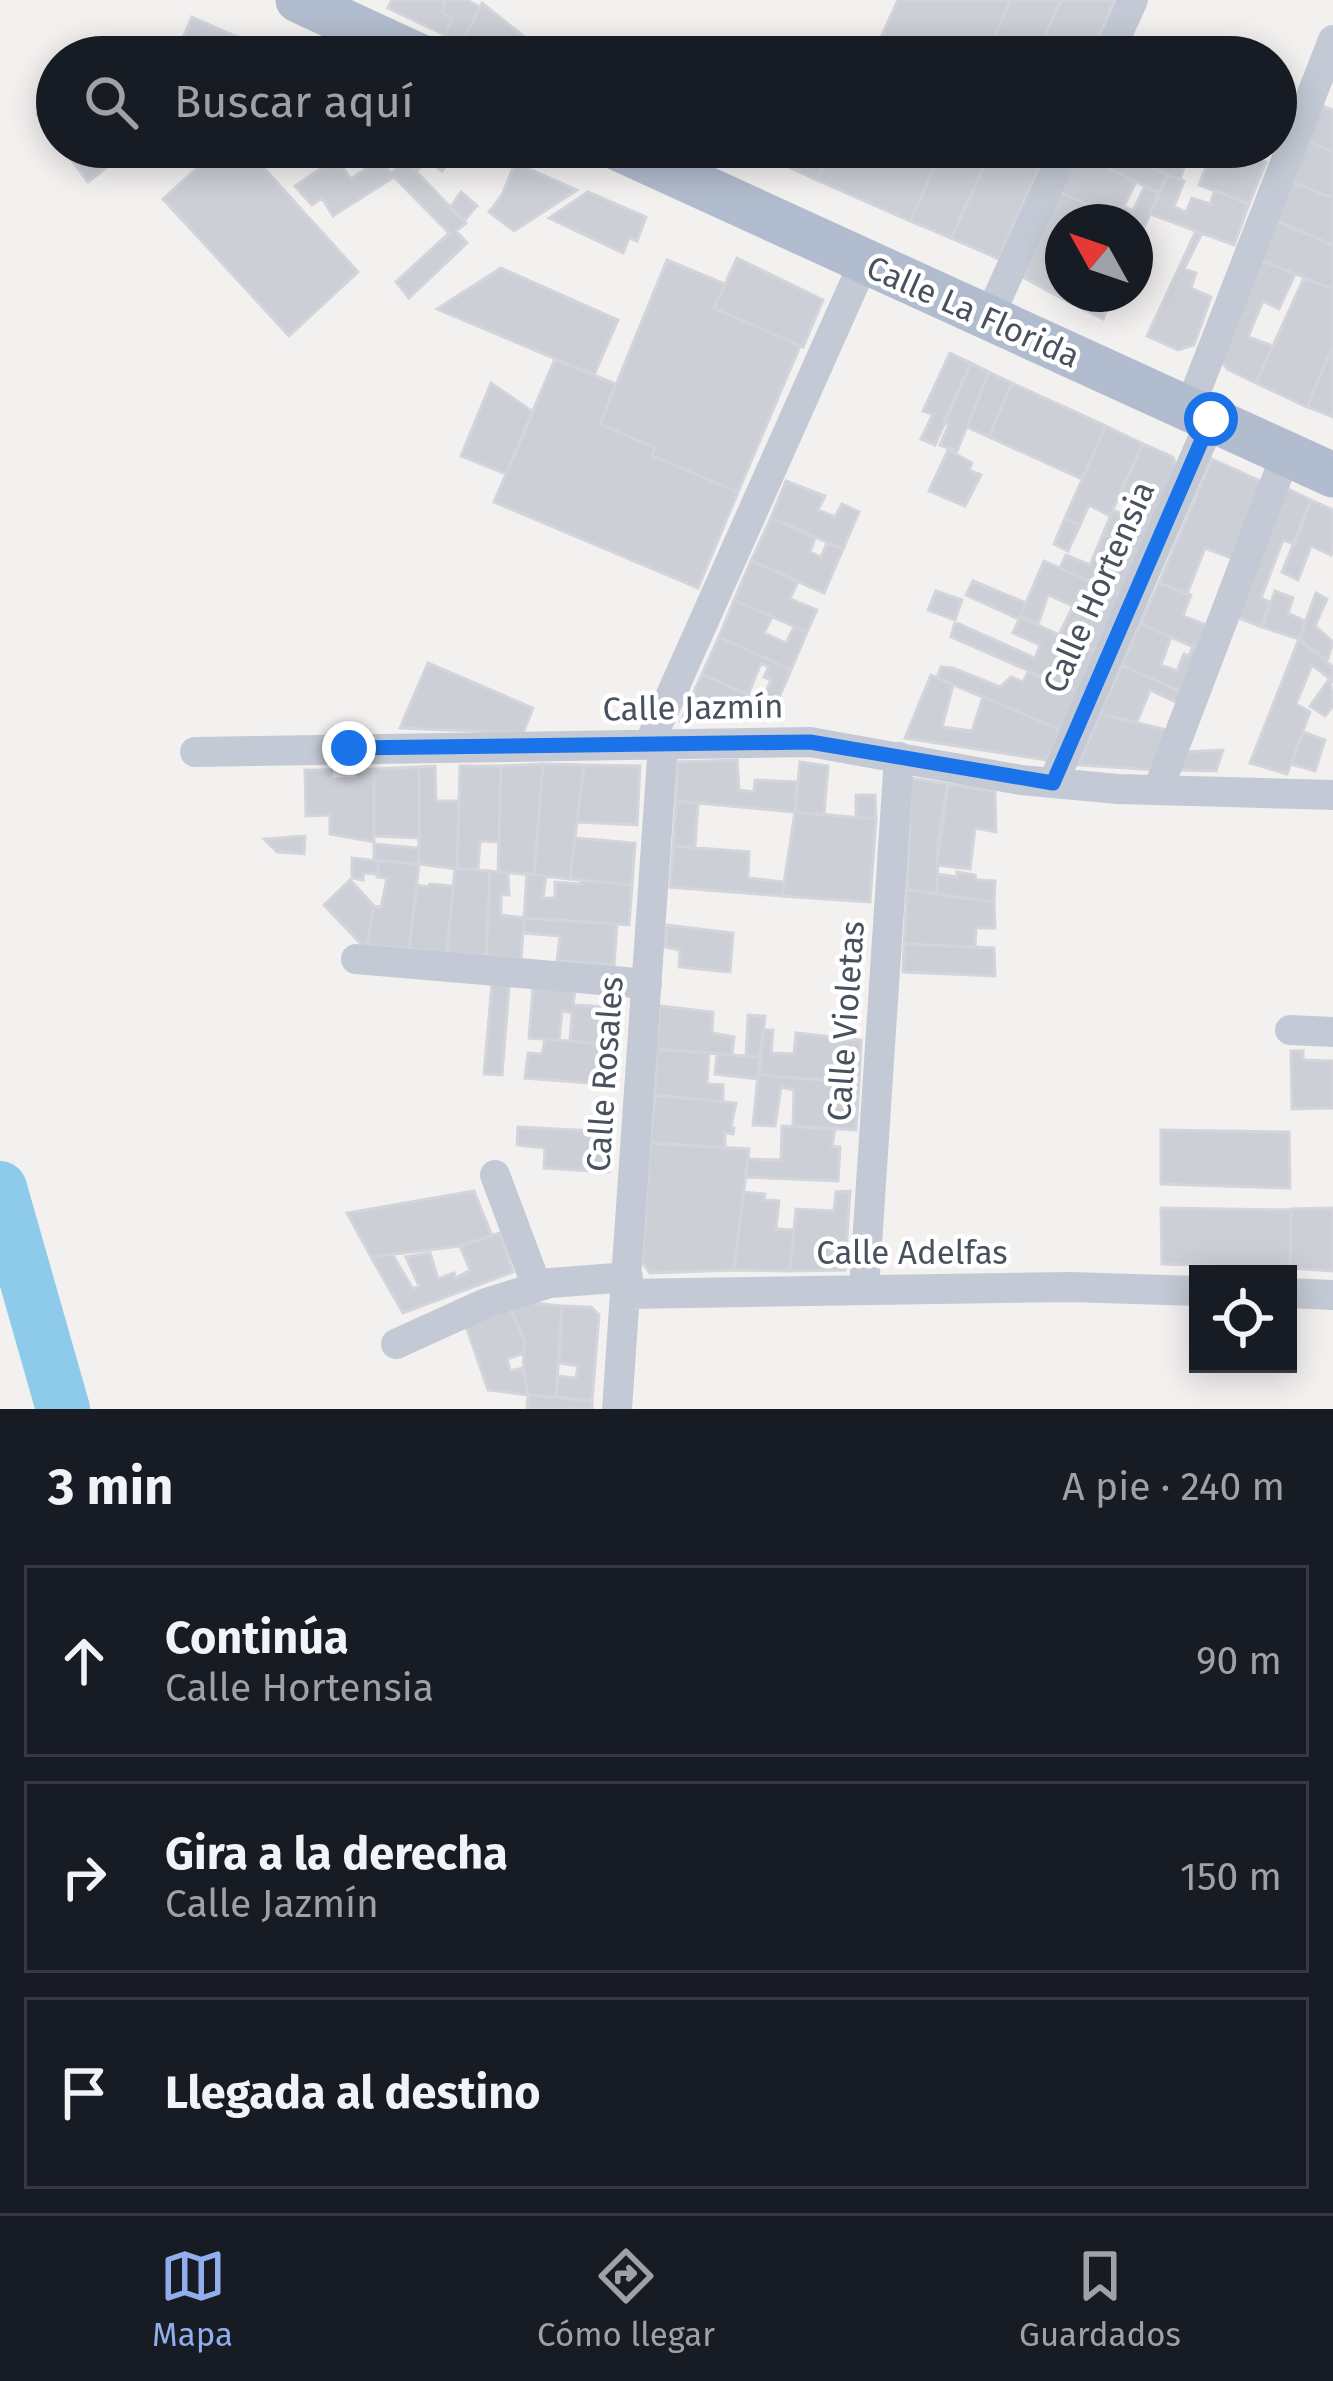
<!DOCTYPE html>
<html lang="es">
<head>
<meta charset="utf-8">
<style>
  :root { --surface:#171b24; --page:#20242c; --text:#f1f3f6; --muted:#9ea1a6; --line:#363941; --accent:#91aded }
  body { margin:0; font-family:"Fira Sans",sans-serif; background:var(--page); color:var(--text) }
  .controls { position:absolute; right:36px; bottom:36px; display:grid; overflow:hidden; border-radius:0px; box-shadow:0 6px 30px #0003 }
  .controls button { width:108px; height:108px; display:grid; place-items:center; padding:0; border:0; border-bottom:3px solid var(--line); background:var(--surface); color:var(--text); font:60px sans-serif }
  .compass { position:absolute; left:1045px; top:204px; width:108px; height:108px; border-radius:50%; background:var(--surface); box-shadow:0 6px 30px #0003; rotate:310deg }
  .stop { position:absolute; width:36px; height:36px; margin:-27px; border:9px solid #1a73e8; border-radius:50%; background:#fff }
  .stop.end { background:#1a73e8; border-color:#fff; box-shadow:0 3px 12px #0008 }
  .list { margin:0; padding:0; list-style:none }
  h2 { display:flex; justify-content:space-between; align-items:center; height:156px; margin:0; padding:0 48px; font-size:51px }
  h2 small { font-size:39px; font-weight:400; color:var(--muted) }
  .list li { display:grid; grid-template-columns:78px 1fr auto; gap:36px; align-items:center; box-sizing:border-box; height:192px; margin:0 24px 24px; padding:0 24px; border:3px solid var(--line); border-radius:0px }
  .list b { display:block; font-size:45px; white-space:nowrap }
  .list p { margin:0; font-size:39px; white-space:nowrap; color:var(--muted) }
  .list em { font-size:39px; font-style:normal; color:var(--muted) }
  .icon { flex:none; width:66px; height:66px; fill:none; stroke:currentColor; stroke-width:2; stroke-linecap:round; stroke-linejoin:round }
  .map { position:relative; flex:none; width:1333px; height:1409px; overflow:hidden }
  .search { position:absolute; background:var(--surface); box-shadow:0 6px 30px #0003; left:36px; right:36px; top:36px; height:132px; display:flex; align-items:center; gap:30px; box-sizing:border-box; padding:0 42px; border-radius:66px; color:var(--muted); font-size:45px }
  .sheet { height:804px; background:var(--surface) }
  nav { display:flex; justify-content:space-around; align-items:center; box-sizing:border-box; height:168px; border-top:3px solid var(--line); background:var(--surface); font-size:33px; color:var(--muted) }
  nav a { display:grid; justify-items:center; gap:6px }
  nav .on { color:var(--accent) }
  .map>svg:first-child { display:block }
  .lines { fill:none; stroke-linecap:round; stroke-linejoin:round }
  .river { stroke:#8ecbeb; stroke-width:54 }
  .building { fill:#cccfd6; stroke:#d4d5dc; stroke-width:3 }
  .minor { stroke:#c4cad5; stroke-width:30 }
  .primary { stroke:#b1bcce; stroke-width:45 }
  .route { stroke:#1a73e8; stroke-width:15 }
  .labels { text-anchor:middle; dominant-baseline:central; stroke-width:9; stroke-linejoin:round; paint-order:stroke }
  .street-label { font-size:33px; fill:#48515e; stroke:#fff }
</style>
</head>
<body>
<div class="map">
<svg width="1333" height="1409" viewBox="0 0 1333 1409">
  <rect width="100%" height="100%" fill="#f3f1f0"/>
  <g class="lines">
    <path class="river" d="M0 1188 63 1409"/>
  </g>
  <path class="building" d="M392 0H446L442 12 452 18 445 35 388 8Z
    M446 0H466L480 7 462 43 445 35 452 18 442 12Z
    M898 0H1011L985 57H872Z
    M1011 0H1061L1035 57H985Z
    M1061 0H1115L1089 57H1071L1041 43Z
    M482 3 537 47 528 57H473L458 51Z
    M192 17 244 40 235 57 161 54 167 39 180 45Z
    M244 40 281 57H235Z
    M57 98V141L37 114Z
    M1317 104 1333 110V152L1304 140Z
    M1304 140 1333 152V198L1287 180Z
    M62 147H100L112 163 88 182Z
    M220 147H245L358 272 289 336 163 199Z
    M414 147H489L477 165 455 153 442 171 428 161 416 171 403 157Z
    M774 147H832L817 180 769 158Z
    M832 147H944L910 221 817 180Z
    M944 147H993L951 238 910 221Z
    M993 147H1048L999 259 951 238Z
    M1078 147H1132L1139 151 1141 147H1151L1146 165 1168 175 1159 193 1075 152Z
    M1151 147H1227L1266 162 1249 204 1199 185 1209 160 1189 152 1180 180 1146 165Z
    M1075 152 1136 182 1124 206 1133 211 1145 186 1159 193 1143 230 1135 226V222H1125L1058 191Z
    M336 158 351 179 380 159 391 173 405 160 466 223 456 231 467 243 409 298 396 282 449 233 394 177 333 216 322 198 312 205 295 186Z
    M515 163 577 190 514 231 489 212 502 195Z
    M1168 175 1184 181 1174 207 1186 212 1192 198 1210 204 1215 190 1249 204 1234 245 1150 214Z
    M1287 180 1333 198V245L1272 219Z
    M1058 191 1102 211 1096 222H1063L1061 298 1023 277Z
    M461 192 477 206 464 221 450 208Z
    M588 192 646 217 637 241 629 238 623 253 549 218Z
    M1272 219 1333 245V289L1258 259Z
    M1196 231 1202 233 1184 269 1196 273 1191 288 1211 297 1194 345 1178 350 1147 336Z
    M737 258 823 300 803 347 714 308Z
    M1258 259 1295 274 1279 309 1263 301 1248 337 1273 346 1256 383 1227 369 1219 357Z
    M667 260 725 284 714 308 800 346 738 492 652 456 655 448 600 424Z
    M501 268 618 320 594 375 437 309Z
    M1304 278 1333 289V345L1307 407 1256 383Z
    M1063 293V294H1114L1103 319 1061 298Z
    M1333 345V417L1307 407Z
    M950 353 971 363 935 445 921 439 933 414 923 411Z
    M555 359 616 384 600 424 655 448 652 456 738 492 698 588 494 502Z
    M971 363 989 372 957 451 940 445 949 424 944 422Z
    M989 372 1012 383 989 437 967 427Z
    M491 383 533 412 506 474 461 456Z
    M1012 383 1106 426 1082 479 989 437Z
    M1106 426 1143 444 1110 516 1089 505 1080 525 1065 518Z
    M1143 444 1173 457 1178 471 1140 551 1103 534 1113 510 1127 516 1133 504 1118 497Z
    M948 450 972 463 969 470 981 475 965 506 929 491Z
    M1212 459 1267 484 1237 560 1205 548 1187 594 1159 583Z
    M786 481 825 496 818 510 835 517 842 504 859 512 843 549 771 518Z
    M1282 486 1311 500 1295 544 1283 540 1261 598 1270 602 1262 627 1231 615Z
    M1311 500 1333 510V550L1331 555 1311 546 1298 580 1282 572Z
    M771 518 815 538 810 552 821 557 827 543 843 549 824 593 751 561Z
    M1065 518 1080 525 1068 551 1054 544Z
    M1103 534 1140 551 1121 595 1060 568 1066 555 1090 565Z
    M751 561 798 581 790 599 817 610 807 632 734 600Z
    M1044 561 1121 595 1095 651 1059 635 1073 606 1048 595 1038 624 1020 617Z
    M973 581 1026 603 1019 619 966 595Z
    M1159 583 1191 595 1183 616 1212 627 1203 651 1140 624Z
    M936 591 962 600 955 620 928 610Z
    M1275 591 1293 598 1288 613 1305 621 1299 639 1262 627Z
    M1316 593 1327 599 1315 626 1333 642 1327 661 1299 639Z
    M734 600 772 617 764 633 786 643 794 627 807 632 791 670 719 637Z
    M1020 617 1095 651 1078 692 951 637 955 622 1035 658 1040 645 1013 633Z
    M1140 624 1171 637 1161 665 1177 671 1184 654 1189 656 1193 646 1203 651 1186 694 1122 665Z
    M719 637 791 670 775 707 762 701 771 680 764 677 769 667 761 663 748 695 702 674Z
    M1299 639 1333 667V681L1312 665 1296 704 1310 712 1287 774 1250 763Z
    M428 663 533 708 523 733 400 728Z
    M1122 665 1186 694 1182 705 1150 690 1137 722 1100 714Z
    M941 667 953 668 1000 687 1011 677 1023 682 1028 672 1078 692 1061 730 937 678Z
    M702 674 775 707 770 720 681 721Z
    M931 675 953 685 942 727 972 731 983 697 1061 730 1047 760 905 738Z
    M1330 678 1333 706 1325 716 1310 706Z
    M1100 714 1172 731 1156 770 1078 765Z
    M1303 732 1325 740 1315 771 1291 764Z
    M1223 750 1216 771 1176 770 1183 752Z
    M737 760 739 790 754 792 755 780 797 782 795 812 676 801 678 762Z
    M800 762 828 766 824 815 795 812Z
    M543 764 534 875 498 872 501 766Z
    M543 764 584 765 570 879 534 875Z
    M584 765 640 766 637 825 577 822Z
    M435 766 436 801H459L457 869 419 864V767Z
    M460 766H501L499 842 480 841 478 869H457Z
    M419 767V838L374 836V769Z
    M374 769V842L330 834V815L306 816 305 770H332L331 779H357L356 770Z
    M911 778 948 784 938 840 937 894 907 890Z
    M948 784 995 791 996 832 975 828 970 869 937 865Z
    M856 795H875L876 819 856 817Z
    M676 801 698 803 695 847 673 846Z
    M795 812 876 819 870 902 782 896Z
    M305 836 304 854 277 852 264 839Z
    M575 838 635 843 632 885 570 879Z
    M374 844 419 848V864L374 860Z
    M673 846 749 852 748 878 784 882 782 896 670 887Z
    M352 858 379 861 378 874 364 873 363 880 352 878Z
    M379 861 419 864 409 949 367 945 374 906 381 907 387 878 377 877Z
    M455 868 490 871 486 956 447 953Z
    M490 871 508 873 509 895H501V915L524 918 521 959 486 956Z
    M957 872 975 875 976 880 995 881 994 902 937 894V874L957 877Z
    M527 874 546 876 543 898H555V882L580 884V880L632 885 629 925 524 918Z
    M350 880 374 906 367 945H362L324 905Z
    M430 884 453 886 447 953 409 949 417 885 428 887Z
    M907 890 994 902 995 928H976L975 947 904 944Z
    M524 918 617 924 614 965 557 961 560 936 524 933Z
    M667 925 733 933 730 972 679 967 680 950 665 947Z
    M904 944 994 948 995 976 903 972Z
    M492 983 509 987 502 1075 484 1074Z
    M533 988 575 990 573 1005 606 1007 613 1016 608 1044 570 1041 572 1013 562 1011 559 1040 529 1038Z
    M660 1006 713 1012 712 1033 734 1037 732 1055 656 1049Z
    M748 1015 765 1016 761 1057 746 1056Z
    M763 1030H773L771 1053 794 1054 796 1033 861 1040 859 1083 758 1075Z
    M545 1039 619 1045 616 1085 525 1078 528 1053 542 1054Z
    M656 1049 709 1053 707 1084 723 1085V1102L655 1095Z
    M1291 1051H1303V1060L1333 1061V1108L1292 1109Z
    M717 1054 761 1057 758 1079 715 1074Z
    M758 1075 859 1083 856 1130 793 1126 794 1090 781 1087 775 1126 753 1125Z
    M655 1095 736 1103 731 1127 734 1128 733 1134 725 1133V1148L650 1143Z
    M782 1126 835 1129 832 1146 840 1147 838 1181 745 1177 748 1159 781 1160Z
    M518 1127 612 1132 609 1172 544 1168 545 1148 517 1145Z
    M1161 1130 1289 1132 1290 1188 1161 1184Z
    M650 1143 749 1149 734 1270 650 1273 642 1262Z
    M474 1191 492 1236 460 1246 371 1257 347 1213Z
    M850 1191 845 1270 790 1271 796 1209 834 1211 836 1192Z
    M744 1192 765 1194 764 1200 779 1201 776 1229 794 1230 790 1271 734 1270Z
    M1161 1208 1291 1210 1290 1268 1162 1264Z
    M1333 1208V1271L1290 1268 1291 1209Z
    M500 1233 513 1272 403 1313 371 1257 392 1254 413 1289 419 1286 406 1257 430 1253 438 1279 454 1273 456 1278 470 1270 460 1246Z
    M526 1302 562 1306 556 1397 528 1395 523 1368 525 1341 510 1309Z
    M562 1306 591 1307 599 1315 592 1401 556 1397 558 1376 576 1378 578 1366 559 1363Z
    M510 1309 525 1341 524 1353 507 1359 510 1371 523 1368 528 1395 488 1390 465 1323Z
    M528 1395 592 1401V1409H527Z"/>
  <g class="lines">
    <path class="minor" d="M1107 57 1133 0
      M988 319 1066 147
      M1189 409 1333 40
      M649 744 864 262
      M195 752 810 742 1021 780 1118 789 1333 795
      M1053 783 1211 420
      M1158 790 1286 454
      M356 959 647 984
      M1290 1030 1333 1032
      M495 1175 537 1287
      M864 1290 899 757
      M1288 1293 1333 1295
      M627 1294 1071 1287 1198 1291
      M396 1344 486 1303 550 1283 628 1277
      M617 1409 663 744"/>
    <path class="primary" d="M298 0 421 57
      M615 147 1333 475"/>
  </g>
  <g class="lines">
    <path class="route" d="M349 748 810 742 1053 783 1211 419"/>
  </g>
  <g class="labels">
    <g class="street-label">
      <text transform="translate(973 312) rotate(24)">Calle La Florida</text>
      <text transform="translate(1099 587) rotate(-66)">Calle Hortensia</text>
      <text transform="translate(693 708) rotate(-1)">Calle Jazmín</text>
      <text transform="translate(846 1021) rotate(-86)">Calle Violetas</text>
      <text transform="translate(605 1074) rotate(-86)">Calle Rosales</text>
      <text x="912" y="1253">Calle Adelfas</text>
    </g>
  </g>
</svg>
<div class="controls">
<button><svg class="icon" aria-label="locate" viewBox="0 0 24 24"><circle cx="12" cy="12" r="6"/><path d="M12 2v4M12 18v4M2 12h4M18 12h4"/></svg></button>
</div>
<svg class="compass" viewBox="-18 -18 36 36"><path d="M0-13l5 13h-10z" fill="#e53935"/><path d="M0 13l5-13h-10z" fill="#9ea1a6"/></svg>
<div class="stop" style="left:1211px;top:419px"></div>
<div class="stop end" style="left:349px;top:748px"></div>
<div class="search"><svg class="icon" aria-label="search" viewBox="0 0 24 24"><circle cx="10" cy="10" r="6"/><path d="M15 15l6 6"/></svg>Buscar aquí</div>
</div>
<section class="sheet">
<h2>3 min<small>A pie · 240 m</small></h2>
<ul class="list">
<li><svg class="icon" aria-label="ahead" viewBox="0 0 24 24"><path d="M12 20V5M6 11l6-6 6 6"/></svg><div><b>Continúa</b><p>Calle Hortensia</p></div><em>90 m</em></li>
<li><svg class="icon" aria-label="right" viewBox="0 0 24 24"><path d="M7 20v-9h11M14 6l5 5-5 5"/></svg><div><b>Gira a la derecha</b><p>Calle Jazmín</p></div><em>150 m</em></li>
<li><svg class="icon" aria-label="arrive" viewBox="0 0 24 24"><path d="M6 21V4h12l-3 4 3 4H6"/></svg><div><b>Llegada al destino</b></div></li>
</ul>
</section>
<nav>
<a class="on"><svg class="icon" aria-label="map" viewBox="0 0 24 24"><path d="M3 6l6-2 6 2 6-2v14l-6 2-6-2-6 2zM9 4v14M15 6v14"/></svg>Mapa</a>
<a><svg class="icon" aria-label="directions" viewBox="0 0 24 24"><path d="M12 3l9 9-9 9-9-9zM9 14v-3h6M13 9l2 2-2 2"/></svg>Cómo llegar</a>
<a><svg class="icon" aria-label="saved" viewBox="0 0 24 24"><path d="M7 4h10v16l-5-4-5 4z"/></svg>Guardados</a>
</nav>
</body>
</html>
